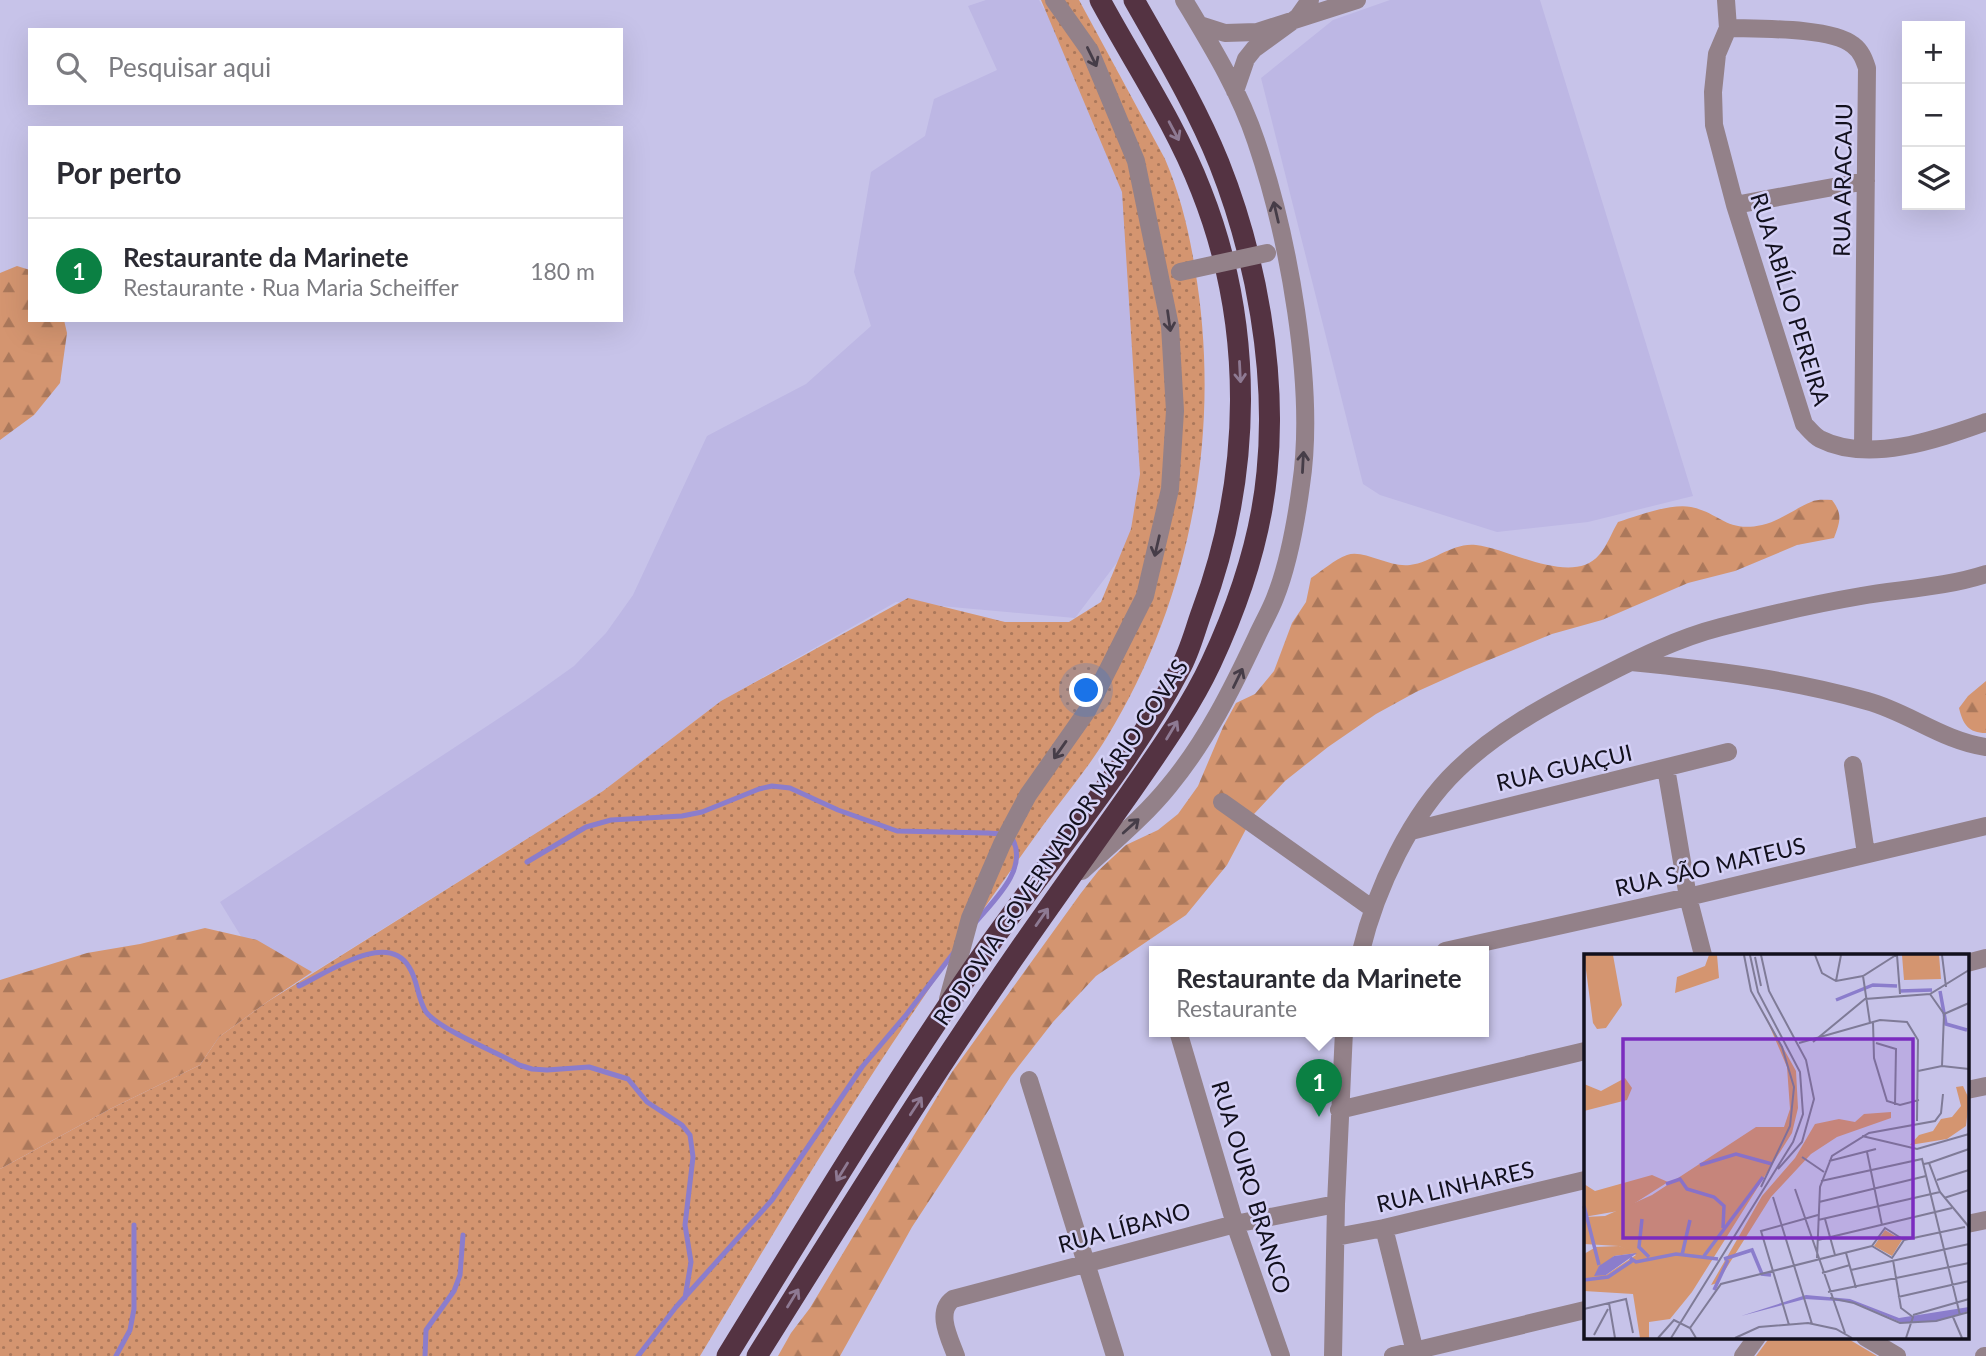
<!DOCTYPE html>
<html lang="pt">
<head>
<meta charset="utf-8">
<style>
  :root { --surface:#fff; --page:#f7f7f7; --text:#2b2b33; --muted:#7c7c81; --line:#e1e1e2; --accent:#0b8043 }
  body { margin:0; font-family:Lato,sans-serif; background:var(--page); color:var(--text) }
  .controls { position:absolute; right:21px; top:21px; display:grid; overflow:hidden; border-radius:0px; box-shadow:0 7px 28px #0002 }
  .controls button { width:63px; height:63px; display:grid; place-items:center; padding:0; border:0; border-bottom:2px solid var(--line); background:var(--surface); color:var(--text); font:35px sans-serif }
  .you { position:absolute; left:1087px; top:691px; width:24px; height:24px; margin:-18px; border:5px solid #fff; border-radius:50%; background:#1a73e8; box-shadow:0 0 0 10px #1a73e833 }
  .badge { display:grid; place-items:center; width:46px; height:46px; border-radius:50%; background:var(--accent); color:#fff; font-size:23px; font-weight:700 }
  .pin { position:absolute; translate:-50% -58px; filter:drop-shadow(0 2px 4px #0008) }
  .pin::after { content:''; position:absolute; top:37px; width:24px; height:21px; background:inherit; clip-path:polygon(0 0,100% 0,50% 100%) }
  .popup { position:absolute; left:1149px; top:946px; width:340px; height:91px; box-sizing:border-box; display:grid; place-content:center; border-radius:0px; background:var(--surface); filter:drop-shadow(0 2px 5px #0005); font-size:23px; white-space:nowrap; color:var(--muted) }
  .popup b { font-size:26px; color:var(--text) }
  .popup::after { content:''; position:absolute; left:50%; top:100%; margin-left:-14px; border:14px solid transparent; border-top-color:var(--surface) }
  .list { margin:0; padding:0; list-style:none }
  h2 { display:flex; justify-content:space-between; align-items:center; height:91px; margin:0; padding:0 28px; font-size:30px }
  h2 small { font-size:23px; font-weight:400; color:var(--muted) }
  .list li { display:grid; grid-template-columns:46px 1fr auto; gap:21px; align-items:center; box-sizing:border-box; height:105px; padding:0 28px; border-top:2px solid var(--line) }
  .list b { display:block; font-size:26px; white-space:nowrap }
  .list p { margin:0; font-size:23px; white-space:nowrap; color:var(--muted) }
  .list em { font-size:23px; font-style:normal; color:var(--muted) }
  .icon { flex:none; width:38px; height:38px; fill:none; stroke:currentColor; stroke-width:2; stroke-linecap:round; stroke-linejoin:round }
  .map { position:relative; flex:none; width:1986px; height:1356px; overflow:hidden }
  .search { position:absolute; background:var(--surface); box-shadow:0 7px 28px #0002; left:28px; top:28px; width:595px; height:77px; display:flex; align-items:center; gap:18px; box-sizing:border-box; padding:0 24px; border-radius:0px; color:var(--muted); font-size:26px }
  .panel { position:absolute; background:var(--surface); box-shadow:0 7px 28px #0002; left:28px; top:126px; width:595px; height:196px; border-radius:0px }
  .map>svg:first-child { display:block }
  .built { fill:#bdb7e4 }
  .grass { fill:url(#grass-dots) }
  .forest { fill:url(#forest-firs) }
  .green { fill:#d49570 }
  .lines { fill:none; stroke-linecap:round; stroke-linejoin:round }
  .stream { stroke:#8b7dcc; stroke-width:5 }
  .minor { stroke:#938189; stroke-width:18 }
  .highway { stroke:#543342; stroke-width:21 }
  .minor-bridge { stroke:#938189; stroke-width:18 }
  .oneway { stroke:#463d48 }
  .oneway2 { stroke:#8e7a93 }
  .labels { text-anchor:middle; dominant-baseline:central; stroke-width:5; stroke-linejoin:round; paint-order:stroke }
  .street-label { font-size:23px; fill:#12101d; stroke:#d4d0f6 }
  .inset-river { fill:none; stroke:#8b7dcc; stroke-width:3.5 }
  .inset-road { fill:none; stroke:#7f7b97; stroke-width:2 }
  .view { fill:#7b2cbf; fill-opacity:0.15; stroke:#7b2cbf; stroke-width:3.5 }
  .inset-edge { fill:none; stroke:#12101d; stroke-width:3.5 }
</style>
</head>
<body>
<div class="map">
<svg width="1986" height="1356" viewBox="0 0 1986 1356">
  <defs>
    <pattern id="grass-dots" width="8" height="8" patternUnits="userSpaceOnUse" patternTransform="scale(1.75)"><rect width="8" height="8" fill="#d49570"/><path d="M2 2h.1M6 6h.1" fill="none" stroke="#ab785b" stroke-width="1.8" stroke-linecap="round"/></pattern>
    <pattern id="forest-firs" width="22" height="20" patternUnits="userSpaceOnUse" patternTransform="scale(1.75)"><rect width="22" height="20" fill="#d49570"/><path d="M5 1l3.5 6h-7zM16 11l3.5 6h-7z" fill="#ab785b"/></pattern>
  </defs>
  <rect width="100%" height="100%" fill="#c7c3e9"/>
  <path class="built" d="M986 0H1039L1114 129 1157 286 1146 524 1075 618 896 602 721 701 603 791 277 995 220 902 525 701 574 666 606 633 633 595 707 436 806 384 871 326 854 272 871 172 925 136 934 99 997 70 968 6Z
    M1390 0H1540L1693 496 1588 522 1497 532 1380 495 1363 484 1261 78 1333 20Z"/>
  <path class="grass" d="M1041 0H1079L1165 159C1180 194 1189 231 1195 269 1222 429 1192 598 1107 737 1089 767 1065 795 1044 824 1002 882 961 941 921 1001 842 1116 772 1236 700 1356H0V1169L110 1109 200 1065 219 1037 267 1002 603 791 721 701 908 598 1005 622H1069L1101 602 1131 529 1140 474 1122 192Z"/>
  <path class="forest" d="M17 266 30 270V320H64L67 333 60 383 34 415 0 440V273Z
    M1832 500C1843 514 1840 522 1834 538L1797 545 1735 571 1688 583 1602 620 1552 634 1467 669 1416 692 1376 714 1328 747 1285 781 1254 814 1227 865 1186 915 1096 976 1053 1022 1011 1076 912 1227 840 1356H778L791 1333 810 1308 952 1072 1081 893 1099 870 1126 845 1158 830 1178 814 1198 786 1223 727 1236 703 1255 694 1274 671 1292 623 1306 602 1311 578C1323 570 1334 560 1347 555 1364 549 1389 568 1410 565 1433 562 1453 542 1476 545 1508 548 1572 587 1599 555 1607 546 1612 532 1618 522 1637 516 1671 503 1691 507 1720 513 1727 533 1762 525 1780 521 1794 509 1811 502 1817 499 1825 500 1832 500Z
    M1986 681V733C1968 733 1963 724 1959 708L1968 696Z
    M205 928 257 940 312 972 267 1002 219 1037 200 1065 110 1109 0 1169V980L87 953 140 944Z"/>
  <path class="green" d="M1770 1337H1845L1877 1356H1756Z"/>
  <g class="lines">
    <path class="stream" d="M527 862 586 827 611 820 682 816 702 812 759 789 772 786 790 788 838 810 897 831 988 833 1002 834 1013 840C1028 870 993 901 975 923
      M299 986C327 973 387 930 409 967 418 980 417 998 426 1012 440 1030 497 1052 519 1065L532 1069 547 1070 589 1067 628 1079 647 1102 682 1125 690 1135 693 1157 685 1225 691 1262 685 1298
      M116 1356 130 1330 134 1309V1225
      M425 1356 426 1330 454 1291 460 1275 463 1235
      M638 1356 676 1307 772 1200 862 1067 906 1015 955 951"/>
    <path class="minor" d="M1726 0 1728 28 1717 54 1713 92 1714 125 1735 205 1804 424C1808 428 1814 436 1820 439 1869 464 1938 439 1986 422
      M1200 25 1225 33 1257 32 1357 0
      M1728 28C1757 29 1831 27 1853 45 1861 51 1864 59 1867 68L1863 448
      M1235 91 1246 59 1254 49 1298 17 1310 0
      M1735 205 1866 181
      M1631 662C1712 670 1789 679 1867 701 1908 712 1943 741 1986 747
      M1853 765 1866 854
      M1666 768 1688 897 1703 955
      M1222 802 1373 909
      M1411 831 1728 752
      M1082 871C1112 843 1144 817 1169 786 1207 740 1232 689 1257 636 1263 623 1270 611 1275 598 1289 563 1296 522 1301 485 1316 386 1288 235 1256 141 1239 90 1211 45 1184 0
      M1361 951C1376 889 1411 814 1457 770 1497 731 1549 703 1599 678 1638 658 1678 638 1721 627 1767 615 1814 604 1861 596 1903 589 1946 587 1986 574
      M1445 951 1688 897 1986 826
      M1967 963 1986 958
      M948 999 970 918 1002 844 1028 795 1087 711 1145 596 1170 489 1175 411 1170 326 1136 161 1090 51 1054 0
      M1178 1031 1235 1224 1281 1356
      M1029 1080 1115 1356
      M1967 1090 1986 1086
      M1339 1110 1585 1051
      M1967 1224 1986 1220
      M1384 1228 1416 1356
      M1336 1237 1384 1228 1585 1180
      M1865 1337 1897 1356
      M956 1356C950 1339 935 1312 953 1299L1235 1224 1336 1204
      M1333 1356 1336 1204 1344 1031
      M1393 1356 1585 1310
      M1743 1356 1757 1337
      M1984 1356H1986"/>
    <path class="highway" d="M727 1356C810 1221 893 1084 983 954 1049 859 1127 771 1180 669 1190 651 1195 630 1202 611 1252 476 1255 326 1201 190 1175 123 1134 63 1100 0
      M757 1356C841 1222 925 1086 1015 956 1053 901 1092 847 1130 793 1159 751 1190 708 1211 663 1239 603 1261 537 1267 472 1277 371 1256 256 1219 163 1196 106 1164 53 1134 0"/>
    <path class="minor-bridge" d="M1180 272 1267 253"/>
  </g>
  <defs><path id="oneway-shaft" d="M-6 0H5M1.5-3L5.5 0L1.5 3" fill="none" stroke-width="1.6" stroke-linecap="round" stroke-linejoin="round" transform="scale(1.75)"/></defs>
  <g class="oneway">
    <use href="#oneway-shaft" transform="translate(1092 57) rotate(64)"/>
    <use href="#oneway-shaft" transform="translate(1276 212) rotate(-103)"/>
    <use href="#oneway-shaft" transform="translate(1169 321) rotate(82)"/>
    <use href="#oneway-shaft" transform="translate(1303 462) rotate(-87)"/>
    <use href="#oneway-shaft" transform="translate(1157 546) rotate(103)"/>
    <use href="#oneway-shaft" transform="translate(1238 678) rotate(-64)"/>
    <use href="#oneway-shaft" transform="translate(1060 750) rotate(125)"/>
    <use href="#oneway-shaft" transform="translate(1131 826) rotate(-42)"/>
  </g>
  <g class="oneway2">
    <use href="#oneway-shaft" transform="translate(1174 131) rotate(62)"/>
    <use href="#oneway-shaft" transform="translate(1240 372) rotate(87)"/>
    <use href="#oneway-shaft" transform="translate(1172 730) rotate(-59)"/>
    <use href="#oneway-shaft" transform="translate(1042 917) rotate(-55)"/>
    <use href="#oneway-shaft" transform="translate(916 1106) rotate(-57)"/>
    <use href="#oneway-shaft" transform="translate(842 1172) rotate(122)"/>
    <use href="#oneway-shaft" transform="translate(793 1298) rotate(-58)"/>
  </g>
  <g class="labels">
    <g class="street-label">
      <text transform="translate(1842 180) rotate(-89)">RUA ARACAJU</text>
      <text transform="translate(1791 299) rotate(73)">RUA ABÍLIO PEREIRA</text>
      <text transform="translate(1564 767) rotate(-13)">RUA GUAÇUI</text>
      <text transform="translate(1060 842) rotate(-56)">RODOVIA GOVERNADOR MÁRIO COVAS</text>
      <text transform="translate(1710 866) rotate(-13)">RUA SÃO MATEUS</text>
      <text transform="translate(1455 1186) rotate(-13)">RUA LINHARES</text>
      <text transform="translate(1252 1187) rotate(73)">RUA OURO BRANCO</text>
      <text transform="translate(1124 1227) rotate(-15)">RUA LÍBANO</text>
    </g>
  </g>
  <g transform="translate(1584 954)">
    <rect width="385" height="385" fill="#c7c3e9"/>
    <path d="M180 59 212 117 214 154 208 179 108 338 86 365 65 368V384H56L49 340 0 337V321H22L52 301 35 292 0 290V263L21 262 68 241 172 173H200L206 155 203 113Z" fill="#d49570"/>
    <path d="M0 1H29L38 51 22 74 13 75 9 69ZM125 1H133L135 24 91 39 93 23 121 12ZM41 124 48 134 43 146 0 157V130L17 137ZM379 132 385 145 382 172 363 185 326 191 335 181 349 177 357 165 368 163 377 152 372 133ZM307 158V164L253 183 227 200 187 243 133 329 127 331 178 242 211 204 231 170 255 165 271 168 280 160ZM68 221 84 228 40 256 0 263V230L11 237Z" fill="#d49570"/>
    <path d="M35 292 53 299 30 302 10 322 0 321V300L12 293Z" fill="#d49570"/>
    <path d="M318 1H355L357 25 320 26ZM301 276 318 286 308 302 290 292Z" fill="#d49570"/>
    <path d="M53 299 22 321 10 322 15 312 30 302ZM222 341 266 345 315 364 385 353V357L351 368H316L269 348 221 345 157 362Z" fill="#8b7dcc"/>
    <path class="inset-river" d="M316 37 348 36M356 37 362 70 383 76M252 46 289 31 313 32M116 211 152 200 188 210M82 230 96 225 103 235 130 243 140 252 139 274M0 252 15 311M58 265 55 293 65 303M98 301 106 266M120 302 179 223M46 304 52 308 92 300 134 305M140 305 168 296 178 320 187 321M0 326 24 323 48 307M130 336 144 306"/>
    <path class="inset-road" d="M160 1 167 37 198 93 210 133 206 172 177 233M177 1 185 37 222 106 230 145 218 188 194 215M231 1 238 19 252 27 279 22 312 1M313 1 316 40M358 1 362 33M171 3 177 32M279 22 286 69M252 27 257 1M346 40 360 60 358 112M360 60 385 49M289 68 290 104 303 147 316 151 335 146M229 88 281 45 346 40 385 16M215 89 296 66 323 68 334 86 333 167M292 89 312 95 311 151M334 117 358 112 385 115M278 182 333 195 385 180M283 198 298 271M218 203 240 218M245 207 292 195M345 209 385 195M340 210 345 209 356 238 385 273M353 226 385 216M237 227 338 205 376 361M211 235 261 379M189 243 228 370M360 244 385 236M235 248 342 222M241 265 251 301M234 266 356 238M301 274 320 286 308 304 288 292ZM234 286 368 254M320 286 381 273M262 299 272 334M233 304 236 233 248 202 285 179 351 167 357 159 359 140M309 306 317 354 329 363 322 384M267 316 385 290M238 319 266 311M244 338 385 309M314 343 385 327M246 344 270 349 316 369 352 367 385 358M25 349 31 384M0 355 42 345 49 379M329 361 385 345M369 363 378 384M205 371 177 277 234 261M106 374 137 330 288 292M10 381 24 355M74 384 90 366 106 374 112 384M87 384 209 188 219 160 216 118 174 38 166 1M151 384 175 373 224 369 252 375 268 384"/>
    <path class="view" d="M39 85H329V284H39Z"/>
    <rect width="385" height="385" class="inset-edge"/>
  </g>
</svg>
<div class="controls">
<button>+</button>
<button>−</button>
<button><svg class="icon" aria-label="layers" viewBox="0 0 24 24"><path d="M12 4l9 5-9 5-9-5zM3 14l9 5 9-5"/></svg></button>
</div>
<div class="you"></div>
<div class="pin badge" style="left:1319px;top:1117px">1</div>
<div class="popup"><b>Restaurante da Marinete</b>Restaurante</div>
<div class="search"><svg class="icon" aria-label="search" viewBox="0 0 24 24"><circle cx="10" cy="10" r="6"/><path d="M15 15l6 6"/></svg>Pesquisar aqui</div>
<section class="panel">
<h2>Por perto<small></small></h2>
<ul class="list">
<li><span class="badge">1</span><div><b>Restaurante da Marinete</b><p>Restaurante · Rua Maria Scheiffer</p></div><em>180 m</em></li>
</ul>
</section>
</div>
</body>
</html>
